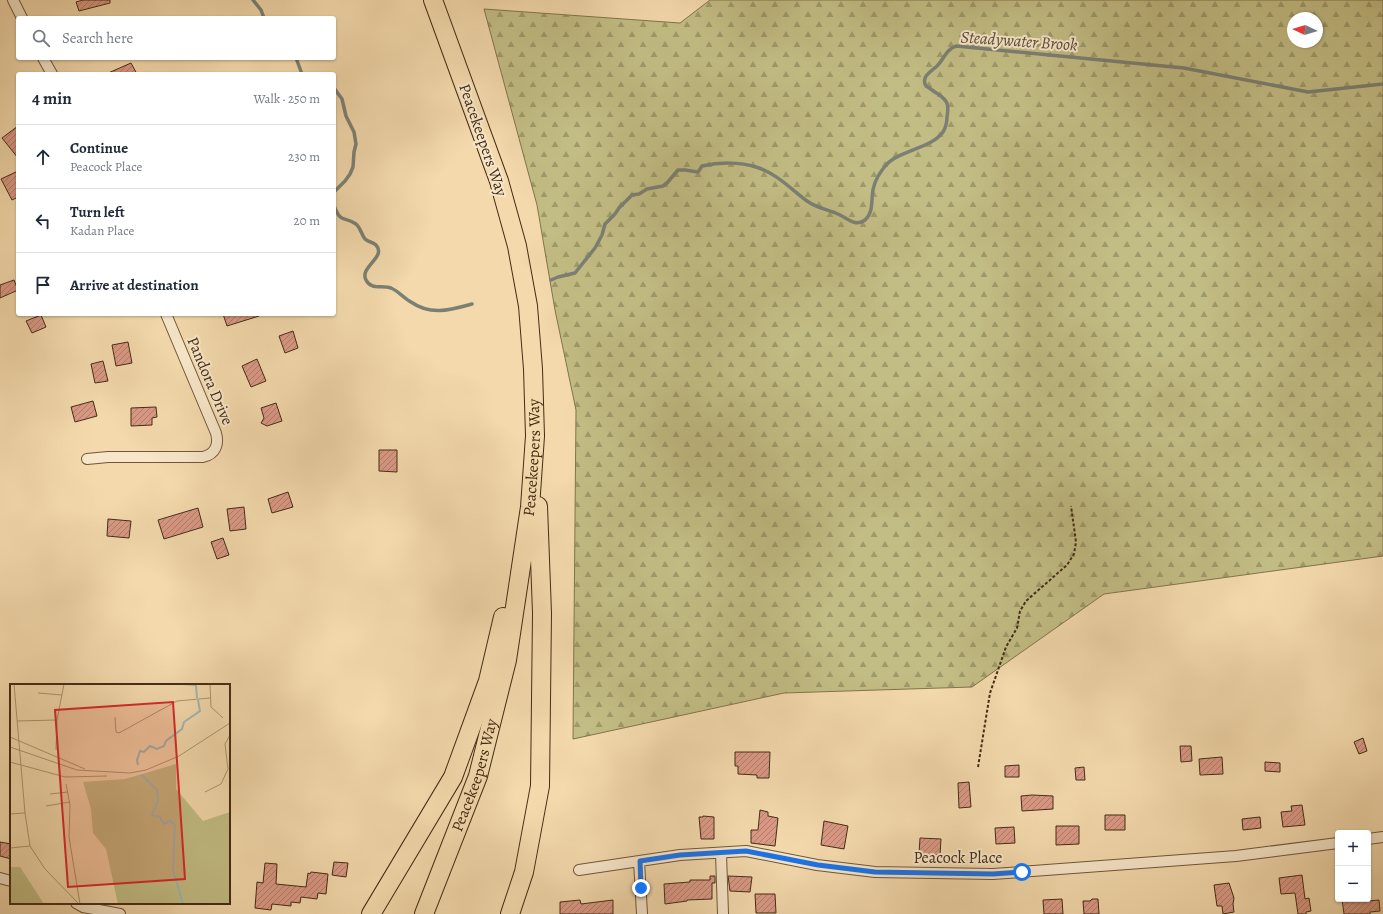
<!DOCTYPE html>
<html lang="en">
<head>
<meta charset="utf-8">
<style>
  :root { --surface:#fff; --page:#f2f2f3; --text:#1f2937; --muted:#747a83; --line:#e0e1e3 }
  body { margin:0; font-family:Alegreya,serif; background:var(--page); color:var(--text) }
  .controls { position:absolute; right:12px; bottom:12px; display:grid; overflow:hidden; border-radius:4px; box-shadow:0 1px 3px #0004 }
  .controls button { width:36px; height:36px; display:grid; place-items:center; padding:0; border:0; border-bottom:1px solid var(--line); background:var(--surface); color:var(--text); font:20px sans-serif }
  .compass { position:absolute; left:1287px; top:12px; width:36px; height:36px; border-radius:50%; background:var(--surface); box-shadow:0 1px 3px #0004; rotate:274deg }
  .stop { position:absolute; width:12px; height:12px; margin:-9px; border:3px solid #1a73e8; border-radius:50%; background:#fff }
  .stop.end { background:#1a73e8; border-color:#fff; box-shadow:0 1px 4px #0008 }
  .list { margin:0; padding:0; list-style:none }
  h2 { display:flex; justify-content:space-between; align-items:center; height:52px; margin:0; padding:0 16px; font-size:17px }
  h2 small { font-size:13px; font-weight:400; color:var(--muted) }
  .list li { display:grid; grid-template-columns:26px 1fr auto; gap:12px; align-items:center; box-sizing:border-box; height:64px; padding:0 16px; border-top:1px solid var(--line) }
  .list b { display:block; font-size:15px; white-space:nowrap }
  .list p { margin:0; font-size:13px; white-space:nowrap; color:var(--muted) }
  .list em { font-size:13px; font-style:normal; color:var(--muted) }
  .icon { flex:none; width:22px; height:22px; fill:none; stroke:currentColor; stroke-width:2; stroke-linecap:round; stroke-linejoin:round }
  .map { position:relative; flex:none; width:1383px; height:914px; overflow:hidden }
  .search { position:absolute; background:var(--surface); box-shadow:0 1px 3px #0004; left:16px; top:16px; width:320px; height:44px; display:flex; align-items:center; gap:10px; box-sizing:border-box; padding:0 14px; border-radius:4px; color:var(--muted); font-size:15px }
  .panel { position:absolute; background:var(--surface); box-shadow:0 1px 3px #0004; left:16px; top:72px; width:320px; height:244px; border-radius:4px }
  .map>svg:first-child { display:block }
  .forest { fill:url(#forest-firs); stroke:#83744c; fill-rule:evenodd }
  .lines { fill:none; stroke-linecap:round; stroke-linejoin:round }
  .stream { stroke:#7b8074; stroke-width:3.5 }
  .building { fill:url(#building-hatch); stroke:#442c15 }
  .minor-casing { stroke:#70573b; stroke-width:12 }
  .motorway-casing { stroke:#442c15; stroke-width:20 }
  .path { stroke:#442c15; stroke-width:2; stroke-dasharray:3 2; stroke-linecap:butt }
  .minor { stroke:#f7e6c9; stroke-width:10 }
  .motorway { stroke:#f3d9ac; stroke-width:18 }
  .route { stroke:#1a73e8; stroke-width:5 }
  .labels { text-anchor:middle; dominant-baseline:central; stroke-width:4; stroke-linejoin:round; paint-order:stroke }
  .street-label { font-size:16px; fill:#442c15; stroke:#f7e6c9 }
  .water-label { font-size:17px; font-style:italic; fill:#5b4f3d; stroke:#f7e6c9 }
  .inset-river { fill:none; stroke:#9fb8b4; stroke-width:2 }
  .inset-road { fill:none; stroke:#ad9470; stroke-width:1 }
  .view { fill:#d62828; fill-opacity:0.15; stroke:#d62828; stroke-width:2 }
  .inset-edge { fill:none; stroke:#442c15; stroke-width:2 }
</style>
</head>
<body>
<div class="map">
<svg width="1383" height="914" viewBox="0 0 1383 914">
  <defs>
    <pattern id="forest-firs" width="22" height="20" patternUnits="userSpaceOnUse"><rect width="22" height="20" fill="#c2bd84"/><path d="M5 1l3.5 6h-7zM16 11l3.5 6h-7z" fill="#9f9a6b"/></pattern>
    <pattern id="building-hatch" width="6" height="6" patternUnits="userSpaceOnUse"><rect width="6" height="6" fill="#da9985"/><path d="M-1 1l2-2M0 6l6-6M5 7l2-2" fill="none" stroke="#b27d6c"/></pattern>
  </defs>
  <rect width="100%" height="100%" fill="#f3d9ac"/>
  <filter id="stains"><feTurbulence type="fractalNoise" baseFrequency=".005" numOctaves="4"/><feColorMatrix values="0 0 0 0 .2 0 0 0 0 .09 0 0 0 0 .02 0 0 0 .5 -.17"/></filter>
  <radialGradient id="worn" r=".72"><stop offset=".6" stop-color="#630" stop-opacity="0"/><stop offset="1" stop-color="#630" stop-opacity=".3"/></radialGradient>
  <path class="forest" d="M710 0H1383V556L1104 594 972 687 784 693 573 739 576 410 555 310 537 205 484 9 680 23ZM1293 18H1317V42H1293Z"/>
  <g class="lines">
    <path class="stream" d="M253 0 261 10 264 18
      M296 58 302 74
      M334 88 342 99 346 116 354 132 356 144 354 152 353 167 350 174 345 181 334 192
      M334 206C342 225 343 215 356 224 361 228 361 234 365 239 368 242 373 242 376 245 387 257 359 267 366 280 371 290 382 285 391 288 398 291 404 298 411 302 431 316 450 310 472 304
      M551 280 558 277 575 273 595 248 602 235 605 224 615 214 619 208 632 195 639 194 647 189 663 186 667 183 678 170H685L698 172 702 166C719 162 740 162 756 167 776 173 791 189 807 201 818 209 828 209 840 215 848 219 856 227 865 220 875 211 870 197 874 186 876 178 881 171 886 165 900 150 932 148 943 132 946 127 947 122 947 117 949 104 948 101 938 94 934 92 930 88 926 86 920 76 933 71 938 65 945 57 946 50 956 46L1184 68 1308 92 1383 84"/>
  </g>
  <path class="building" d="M83 0H110V3L79 11 76 2Z
    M131 63 137 74H106Z
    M18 126V158L2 138Z
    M18 171V197L12 200 1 179Z
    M14 280 18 290 0 298V285Z
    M223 314H259V316L227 326Z
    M41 315 46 327 32 333 26 321Z
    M293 331 298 348 285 353 279 336Z
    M128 342 132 363 116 366 112 345Z
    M257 359 266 381 251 387 242 366Z
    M103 361 108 381 95 383 91 364Z
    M93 401 97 416 75 422 71 407Z
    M276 403 282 421 267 426 261 423 264 418 261 408Z
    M156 407 157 417 152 418V425L131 426V408Z
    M379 450H397V472L379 471Z
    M288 492 293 507 272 513 268 499Z
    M244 507 246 529 230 531 227 509Z
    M198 508 203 527 164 539 158 520Z
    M108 519 131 521 129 538 107 536Z
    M223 538 229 555 217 559 211 542Z
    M1363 738 1367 751 1359 754 1354 742Z
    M1180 746H1191L1192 761 1181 762Z
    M735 752H770L769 778H757V775L738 774V766H735Z
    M1222 757 1223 774 1200 775 1199 759Z
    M1265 762 1280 763V772L1265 771Z
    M1019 765V777H1005V766Z
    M1084 767 1085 780H1076L1075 768Z
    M969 782 971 807 959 808 958 783Z
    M1032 795 1053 796V809L1022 811 1021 796Z
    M1302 805 1305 825 1283 827 1281 812 1292 811 1291 806Z
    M760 810 768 812V816L778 818 775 846 751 843V830H758Z
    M1105 815H1125V830H1105Z
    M703 816 714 817V839H701L699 817H703Z
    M1260 817 1261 828 1243 830 1242 819Z
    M824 821 848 826 844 849 821 845Z
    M1056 826H1079V844L1056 845Z
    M1014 827 1015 843 996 844 995 828Z
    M920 838 941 839 940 855 919 854Z
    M0 842 11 844V859L0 856Z
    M334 862 348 863 346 877 332 875Z
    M265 863 277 864 276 884 306 887 308 873 310 874 311 872 328 874 326 894 318 893 317 899 301 897 300 903 291 902V906L272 904 271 910 255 908 257 882 263 883Z
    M1302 875 1305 899 1309 898 1311 911 1306 912V914H1298L1295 893 1281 894 1279 878Z
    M710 876H715V883H712V899L687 900V901L665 904 664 884 690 882V880H710Z
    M728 876 752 877 750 892 730 891Z
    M1229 883 1234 898 1233 904 1234 912 1223 914 1222 906H1217L1214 885Z
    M755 894H775L776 913H756Z
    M1062 899 1063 914H1044L1043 900Z
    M1092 899H1098L1099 914H1084L1083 901H1090Z
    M1342 899H1368V901L1379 900 1380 911 1370 912V914H1344Z
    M580 900 581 904 613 900V914H560V902Z"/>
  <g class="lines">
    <g class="minor-casing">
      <path id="minor" d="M13 0 22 18
        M43 58 52 74
        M87 459 108 457H203C216 454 219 444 216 433L166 314
        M1368 839 1383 837
        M721 853 723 914
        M639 861 642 914
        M579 870 680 855 746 851 817 865 875 872 993 874 1236 856 1338 843
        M0 878 11 881
        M76 903 83 907 120 914"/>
    </g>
    <g class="motorway-casing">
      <g id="motorway">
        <path d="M371 914 453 777 488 681 503 617"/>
        <path id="s1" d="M424 914 478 776 507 660 530 507 535 436 533 369 528 306 517 246 499 181 433 0"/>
        <path d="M510 914 524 872 540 786 542 613 538 506"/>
      </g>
    </g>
    <path class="path" d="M978 767 990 693 1006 647 1017 628 1020 611 1026 601 1067 565 1074 554 1076 542 1071 506"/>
    <use href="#minor" class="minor"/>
    <use href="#motorway" class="motorway"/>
  </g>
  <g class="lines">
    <path class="route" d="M641 888 640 861 680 855 746 851 818 865 875 872 993 874 1022 872"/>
  </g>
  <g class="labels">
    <g class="street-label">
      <text transform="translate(483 140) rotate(71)">Peacekeepers Way</text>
      <text transform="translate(210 381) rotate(67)">Pandora Drive</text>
      <text stroke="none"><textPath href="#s1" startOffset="472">Peacekeepers Way</textPath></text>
      <text stroke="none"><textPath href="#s1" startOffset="148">Peacekeepers Way</textPath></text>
      <text x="958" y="858">Peacock Place</text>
    </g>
    <g class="water-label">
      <text transform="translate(1019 41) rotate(4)">Steadywater Brook</text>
    </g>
  </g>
  <g transform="translate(10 684)">
    <rect width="220" height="220" fill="#f3d9ac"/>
    <path d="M166 80V105L193 137 220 128V220H108L96 165 83 149 81 125 73 98 115 95ZM0 183H10L34 220H0Z" fill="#c2bd84"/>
    <path class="inset-river" d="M174 0 186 1 187 14M128 81 127 76 130 67 134 68 140 62 147 65 154 62 156 57 172 45 174 38 190 27 188 16M132 91 147 106 148 116 142 131 150 133 154 140 160 137 165 141 163 186 173 220"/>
    <path class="inset-road" d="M4 0 15 129 20 162 35 185 69 220M200 0 201 23 213 34M28 9 52 11M105 33 106 48 109 49 167 17 200 14M7 37 47 36M0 53 75 85M0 63 67 86 120 89 136 86 169 72 220 39M46 66 47 36 54 0M0 78 55 93 97 92M56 100 60 121 59 153 70 220M195 108 211 100 218 85 215 60 220 51M40 110 58 108M36 122 60 118M0 130 15 129M0 164 20 162"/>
    <path class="view" d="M163 18 175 195 58 203 45 26Z"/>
    <rect width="220" height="220" class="inset-edge"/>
  </g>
  <rect width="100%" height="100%" filter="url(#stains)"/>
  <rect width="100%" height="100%" fill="url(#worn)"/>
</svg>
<div class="controls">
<button>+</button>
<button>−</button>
</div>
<svg class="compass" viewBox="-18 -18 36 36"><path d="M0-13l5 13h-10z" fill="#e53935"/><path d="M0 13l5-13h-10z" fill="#747a83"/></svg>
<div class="stop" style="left:1022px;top:872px"></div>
<div class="stop end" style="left:641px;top:888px"></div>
<div class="search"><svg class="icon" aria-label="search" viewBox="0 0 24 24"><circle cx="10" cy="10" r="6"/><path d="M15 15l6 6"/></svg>Search here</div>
<section class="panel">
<h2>4 min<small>Walk · 250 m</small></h2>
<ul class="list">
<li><svg class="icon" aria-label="ahead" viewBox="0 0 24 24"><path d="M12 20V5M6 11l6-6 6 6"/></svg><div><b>Continue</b><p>Peacock Place</p></div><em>230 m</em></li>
<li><svg class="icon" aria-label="left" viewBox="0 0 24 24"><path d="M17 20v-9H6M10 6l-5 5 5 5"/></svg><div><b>Turn left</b><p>Kadan Place</p></div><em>20 m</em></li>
<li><svg class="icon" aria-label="arrive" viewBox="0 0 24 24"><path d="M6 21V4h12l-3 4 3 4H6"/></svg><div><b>Arrive at destination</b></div></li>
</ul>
</section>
</div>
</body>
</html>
